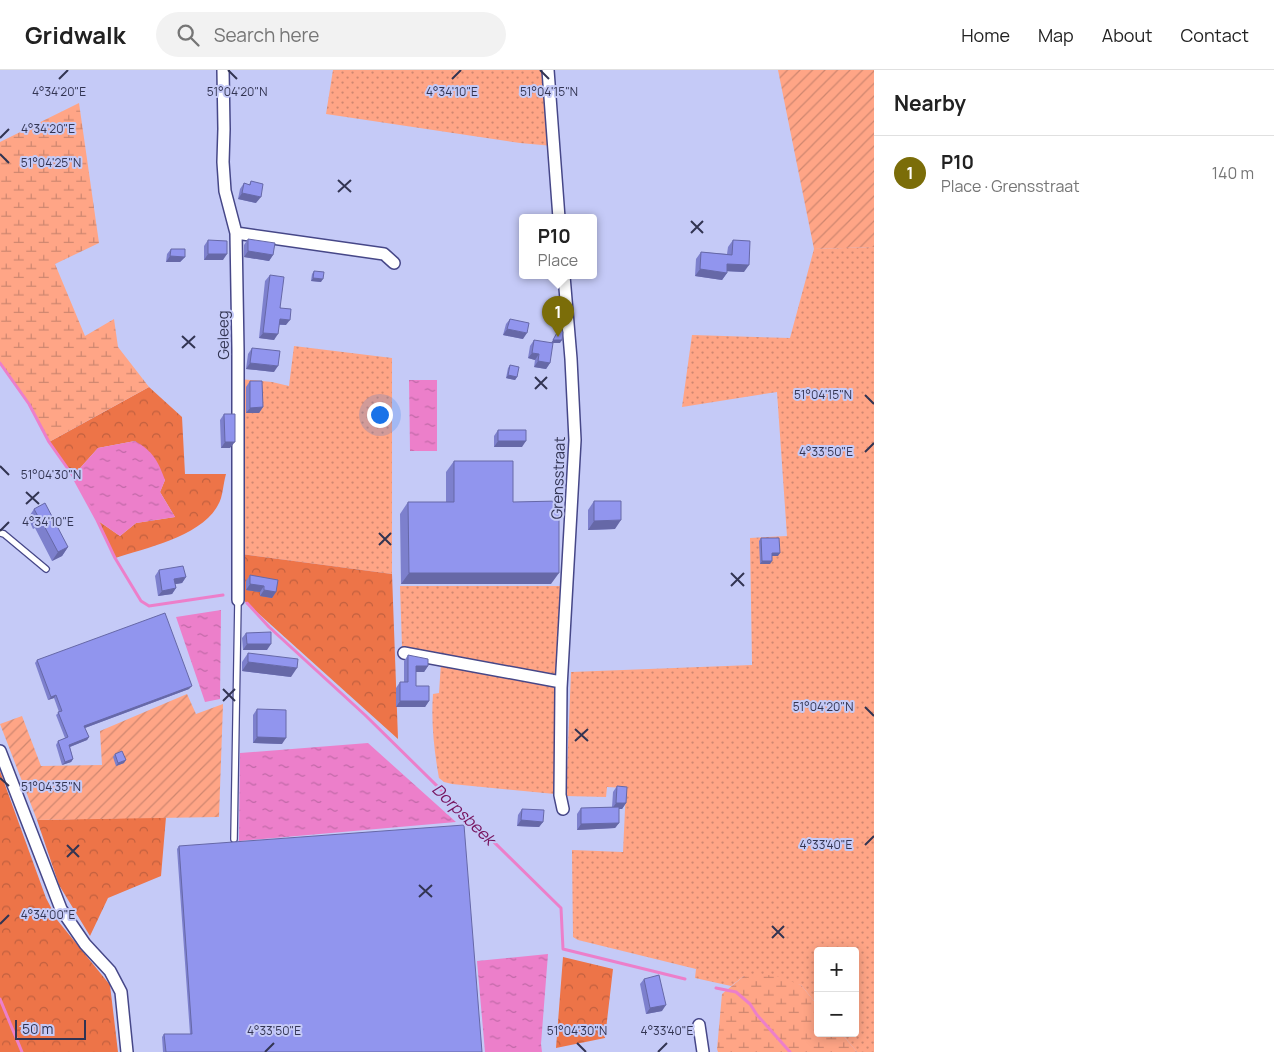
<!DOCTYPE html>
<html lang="en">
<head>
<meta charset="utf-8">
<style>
  :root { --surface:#fff; --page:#f2f2f2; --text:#222; --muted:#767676; --line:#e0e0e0; --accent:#7b6d09 }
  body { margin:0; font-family:Manrope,sans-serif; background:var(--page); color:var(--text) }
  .controls { position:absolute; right:15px; bottom:15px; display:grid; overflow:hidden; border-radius:5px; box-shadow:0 2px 12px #0003 }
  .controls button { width:45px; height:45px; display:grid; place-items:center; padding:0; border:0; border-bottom:1px solid var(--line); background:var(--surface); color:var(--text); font:25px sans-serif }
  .scale { position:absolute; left:15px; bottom:12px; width:71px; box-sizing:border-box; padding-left:5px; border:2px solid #323452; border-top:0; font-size:14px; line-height:18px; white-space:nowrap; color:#323452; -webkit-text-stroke:4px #c5caf7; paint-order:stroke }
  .you { position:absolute; left:379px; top:344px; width:18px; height:18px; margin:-12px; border:4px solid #fff; border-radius:50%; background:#1a73e8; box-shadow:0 0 0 8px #1a73e833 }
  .badge { display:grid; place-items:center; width:32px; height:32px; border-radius:50%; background:var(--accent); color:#fff; font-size:16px; font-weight:700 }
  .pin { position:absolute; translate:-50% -41px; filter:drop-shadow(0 1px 2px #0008) }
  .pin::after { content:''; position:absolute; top:26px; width:18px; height:15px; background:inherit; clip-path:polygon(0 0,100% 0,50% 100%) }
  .popup { position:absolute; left:519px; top:144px; width:78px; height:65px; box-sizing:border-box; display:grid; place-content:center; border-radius:5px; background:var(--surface); filter:drop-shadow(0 1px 4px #0005); font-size:16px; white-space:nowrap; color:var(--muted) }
  .popup b { font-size:19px; color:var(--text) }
  .popup::after { content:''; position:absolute; left:50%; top:100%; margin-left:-10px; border:10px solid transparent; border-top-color:var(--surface) }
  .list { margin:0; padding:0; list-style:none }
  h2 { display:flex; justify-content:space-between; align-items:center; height:65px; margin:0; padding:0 20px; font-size:21px }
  h2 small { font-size:16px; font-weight:400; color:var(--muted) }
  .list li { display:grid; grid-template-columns:32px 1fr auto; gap:15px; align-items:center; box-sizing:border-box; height:75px; padding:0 20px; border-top:1px solid var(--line) }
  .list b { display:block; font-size:19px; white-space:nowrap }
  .list p { margin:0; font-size:16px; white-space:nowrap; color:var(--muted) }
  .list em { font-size:16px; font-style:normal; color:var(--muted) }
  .icon { flex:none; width:28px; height:28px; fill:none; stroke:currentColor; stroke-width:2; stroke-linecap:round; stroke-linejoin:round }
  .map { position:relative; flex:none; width:874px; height:982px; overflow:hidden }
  header { display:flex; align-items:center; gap:30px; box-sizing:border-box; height:70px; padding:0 25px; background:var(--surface); border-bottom:1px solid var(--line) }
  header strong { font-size:24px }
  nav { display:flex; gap:28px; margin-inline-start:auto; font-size:18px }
  .search { width:350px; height:45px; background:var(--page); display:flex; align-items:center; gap:12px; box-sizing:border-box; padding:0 18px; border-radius:28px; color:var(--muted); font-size:19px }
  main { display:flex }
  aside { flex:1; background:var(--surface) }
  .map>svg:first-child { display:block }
  .grass { fill:url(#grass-dots) }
  .forest { fill:url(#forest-crowns) }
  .wetland { fill:url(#wetland-marsh) }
  .garden { fill:url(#garden-furrows) }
  .water { fill:url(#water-ripples) }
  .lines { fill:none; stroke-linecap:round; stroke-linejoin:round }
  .stream { stroke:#ec7fca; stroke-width:3 }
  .lane-casing { stroke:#464788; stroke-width:8 }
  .street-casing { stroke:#464788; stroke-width:14 }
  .lane { stroke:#fff; stroke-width:5.5 }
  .street { stroke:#fff; stroke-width:11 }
  .wall { fill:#7d80cd }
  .shaded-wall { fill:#6668a7 }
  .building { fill:#9195ee; stroke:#6668a7 }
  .ticks { fill:none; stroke:#323452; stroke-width:2 }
  .labels { text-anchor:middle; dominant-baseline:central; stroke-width:4; stroke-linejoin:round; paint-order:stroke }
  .street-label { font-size:15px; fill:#323452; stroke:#c5caf7 }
  .water-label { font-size:16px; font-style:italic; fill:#76135e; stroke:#c5caf7 }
  .ticks-label { font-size:12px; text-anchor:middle; fill:#323452; stroke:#c5caf7; stroke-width:4; stroke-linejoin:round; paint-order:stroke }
</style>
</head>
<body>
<header>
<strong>Gridwalk</strong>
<div class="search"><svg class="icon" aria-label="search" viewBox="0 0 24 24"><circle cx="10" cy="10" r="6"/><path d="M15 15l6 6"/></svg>Search here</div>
<nav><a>Home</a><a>Map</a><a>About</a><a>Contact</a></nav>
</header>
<main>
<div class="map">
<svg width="874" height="982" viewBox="0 0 874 982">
  <defs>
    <pattern id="grass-dots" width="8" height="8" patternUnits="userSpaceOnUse" patternTransform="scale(1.25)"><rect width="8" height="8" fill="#ffa586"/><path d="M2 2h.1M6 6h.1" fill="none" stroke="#cf8770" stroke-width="1.8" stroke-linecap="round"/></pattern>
    <pattern id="forest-crowns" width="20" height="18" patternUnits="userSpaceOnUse" patternTransform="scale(1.25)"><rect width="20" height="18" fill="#ed7448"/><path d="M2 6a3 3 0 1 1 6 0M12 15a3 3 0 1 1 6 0" fill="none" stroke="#c1603f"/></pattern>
    <pattern id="wetland-marsh" width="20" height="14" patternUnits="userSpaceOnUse" patternTransform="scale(1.25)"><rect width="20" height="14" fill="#ffa586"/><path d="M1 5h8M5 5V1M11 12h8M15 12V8" fill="none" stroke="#cf8770"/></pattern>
    <pattern id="garden-furrows" width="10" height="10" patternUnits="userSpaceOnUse" patternTransform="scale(1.25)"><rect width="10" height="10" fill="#ffa586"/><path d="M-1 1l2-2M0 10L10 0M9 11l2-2" fill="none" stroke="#cf8770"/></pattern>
    <pattern id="water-ripples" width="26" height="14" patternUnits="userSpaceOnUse" patternTransform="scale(1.25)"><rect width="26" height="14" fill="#ec7fca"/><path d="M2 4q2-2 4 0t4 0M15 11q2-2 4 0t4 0" fill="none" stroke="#c069a7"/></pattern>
  </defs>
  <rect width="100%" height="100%" fill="#c5caf7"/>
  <path class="grass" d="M333 0H547L553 76 520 73 326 44Z
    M874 177V982H857L841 963H855V881H818V936L801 915 744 906 731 916 695 908 696 899 578 870 573 867 572 780 623 782 626 718 607 717 606 727 566 726 571 602 752 595 750 468 787 466 777 322 682 337 692 265 790 268 814 179Z
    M294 276 392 288V504L241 484 239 309 272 312 289 316Z
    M400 516H564L555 608 402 577Z
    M441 593 557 616 555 724 452 714 444 712 439 708C434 680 431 653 433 624L439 623Z"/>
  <path class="forest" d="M149 317 182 347 185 404H226C223 414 223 427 218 435 202 466 146 478 115 488L97 450 120 466 136 453 175 447 160 422 165 410 135 371 98 378 73 406 49 372Z
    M241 484 392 504 398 669 240 527Z
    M0 701 46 828 58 851 110 915 118 982H0Z
    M166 747 161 806 108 828 90 866 59 815 37 750Z
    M563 887 613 899 605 968 556 978Z"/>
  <path class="wetland" d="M79 33 99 173 55 194 85 266 114 249 118 277 149 317 49 372 29 334 0 293V72Z
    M773 905 801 915 818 936V963H841L857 982H718L717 979 722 924 744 906Z"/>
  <path class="garden" d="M778 0H874V177L814 179Z
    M187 624 196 644 223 634 219 747 37 750 0 654 22 646 41 696 102 695 100 661Z"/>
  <path class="water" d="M409 310H437V381H410Z
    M135 371C153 381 158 391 165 410L160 422 175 447 136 453 120 466 97 450 73 406 98 378Z
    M221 540 220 629 205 632 176 547Z
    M368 673 456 752 239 771 240 683Z
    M548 884 541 974 542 982H485L477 891Z"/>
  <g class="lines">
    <path class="stream" d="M0 293 29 334 49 372 73 406 97 450 115 488 141 531 149 536 223 525
      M247 533 269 557 365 645 561 838 563 879 685 909
      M716 918 736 922 750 934 757 945 790 982
      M0 929 22 982"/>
    <g class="lane-casing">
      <path id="lane" d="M0 463 4 464 46 499
        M234 769 238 530"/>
    </g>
    <g class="street-casing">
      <path id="street" d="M223 0 224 59 223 92 225 121 236 163 238 280V530
        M548 0 559 148
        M236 163 384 184 394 193
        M404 583 561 612
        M0 681 61 839 85 874 110 901 121 922 127 982
        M563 739 560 725 561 618 575 370 571 289 564 206
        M699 955 703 982"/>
    </g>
    <use href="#lane" class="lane"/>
    <use href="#street" class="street"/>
  </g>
  <path class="wall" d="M251 111 256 133 238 129 240 119 244 113 249 115Z
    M248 169 273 185 269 191 244 187V175Z
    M208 170 223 190H204V176Z
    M733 170 744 202 727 201V203L722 210 695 206 696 189 701 182 727 184 728 177Z
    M171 179 185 187 180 192H166L167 184Z
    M314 201 321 212 311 211 312 204Z
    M270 205 286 255H279L274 270 259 268 265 211Z
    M510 249 523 269 503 265 506 254Z
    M534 270 550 293 546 299 534 297 535 290 528 288 530 276Z
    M252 278 274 302 246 299 248 284Z
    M510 295 517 307 515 310 506 308 508 298Z
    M250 311 263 337 259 343H246V317Z
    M224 344 230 378H221L220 350Z
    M498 360 522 377H494V366Z
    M454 391 513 432 551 514H401L400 444 408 432H446V402Z
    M594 431 615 459 588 460V440Z
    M34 439 68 477 62 486 52 491 35 458 33 459 28 448Z
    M761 468 778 486H772L770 494H760L759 471Z
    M159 500 186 507 182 513 175 514 176 518 172 524 158 526 155 506Z
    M250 505 276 522 272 528 260 526V522L246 520V511Z
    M246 563 267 580H243L242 568Z
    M248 583 291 607 242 601V592Z
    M408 585 428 596 424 602H416V616L429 631 425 637H396V618L400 612H404V591Z
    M37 590 189 619 85 658 89 667 87 670 70 677 73 689 71 692 62 695 56 675 58 671 65 668 56 645 59 642 54 628 48 630 35 593Z
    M257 639 282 674 253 673V645Z
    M115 684 124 693 116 696 113 687Z
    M617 716 626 733 622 739H619V753L615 758 577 760V744L581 738 612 737 613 722Z
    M522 739 543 752 539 757 517 756 518 745Z
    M179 776 482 982H163L162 967 164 964H190L177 779Z
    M644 909 662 941 646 944 640 914Z"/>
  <path class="shaded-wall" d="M242 123 261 127 256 133 238 129Z
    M248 181 273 185 269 191 244 187Z
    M208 184H227L223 190H204Z
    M170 186 185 187 180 192H166Z
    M727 194 749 195 744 202 722 201Z
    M700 199 727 203 722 210 695 206Z
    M313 208 323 209 321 212 311 211Z
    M280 249 290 250 286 255 276 254Z
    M507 259 527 263 523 269 503 265Z
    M263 263 278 264 274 270 259 268Z
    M553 270H562L560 273H551Z
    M532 283 539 284 535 290 528 288Z
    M538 291 550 293 546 299 534 297Z
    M250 293 278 296 274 302 246 299Z
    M508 305 517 307 515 310 506 308Z
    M263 337 259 343H246L250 338Z
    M498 371H526L522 377H494Z
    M225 372H235L230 378H221Z
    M621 450 615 459 588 460 594 451Z
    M68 477 62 486 52 491 58 482Z
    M772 483H780L778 486H770Z
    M762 491H772L770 494H760Z
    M409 503H559L551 514H401Z
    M186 507 182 513 170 515 174 509Z
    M250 514 264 516 260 522 246 520Z
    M176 518 172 524 158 526 162 521Z
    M264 520 276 522 272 528 260 526Z
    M247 574H271L267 580H243Z
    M248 592 297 598 291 607 242 601Z
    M416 596H428L424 602H412Z
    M192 616 189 619 82 659 84 656Z
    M56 625 54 628 48 630 51 627Z
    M400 631H429L425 637H396Z
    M89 667 87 670 67 678 69 675Z
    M257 667 286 668 282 674 253 673Z
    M73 689 71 692 62 695 65 692Z
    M126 690 124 693 116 696 118 693Z
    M616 733H626L622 739H612Z
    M521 750 543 752 539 757 517 756Z
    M619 753 615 758 577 760 581 754Z
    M666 935 662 941 646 944 650 938Z"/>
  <path class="building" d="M251 111 263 114 261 127 242 123 244 113 250 115Z
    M248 169 275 173 273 185 248 181Z
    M208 170 227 171V184H208Z
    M733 170 750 171 749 195 727 194V203L700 199 701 182 732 185Z
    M171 179H185V187L170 186Z
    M314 201 324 202 323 209 313 208Z
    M270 205 284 207 280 238 291 239 290 250 280 249 278 264 263 263Z
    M510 249 529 253 527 263 507 259Z
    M560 257 563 262 562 270H553Z
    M534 270 553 273 550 293 538 291 539 284 532 283Z
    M252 278 280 281 278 296 250 293Z
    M510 295 519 297 517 307 508 305Z
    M250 311H262L263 337 250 338Z
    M224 344H235V372H225Z
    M498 360H526V371H498Z
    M454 391H513V432L559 431V503H409L408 432H454Z
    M594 431H621V450L594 451Z
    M45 433 68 477 58 482 41 450H40L34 439Z
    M761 468H779L780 483H772V491H762Z
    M183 496 186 507 174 509 176 518 162 521 159 500Z
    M250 505 278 510 276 522 264 520V516L250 514Z
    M165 543 192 616 84 656 89 667 69 675 73 689 65 692 58 671 68 667 58 642 62 641 56 625 51 627 37 590Z
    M271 562V574H247L246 563Z
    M248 583 298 589 297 598 248 592Z
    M408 585 428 589V596H416V616H429V631H400V612H408Z
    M257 639 286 640V668L257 667Z
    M122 681 126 690 118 693 115 684Z
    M617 716 627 717 626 733H616Z
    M619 737V753L581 754V738Z
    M522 739 544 740 543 752 521 750Z
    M464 755 482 982H166L164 964H192L179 776Z
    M659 905 666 935 650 938 644 909Z"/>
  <path class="ticks" d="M228 0 237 9M540 0 549 9M59 9 68 0M452 9 461 0M0 68 9 59M0 84 9 93M338 110 351 122M338 122 351 110M691 151 703 163M691 163 703 151M182 266 195 278M182 278 195 266M535 307 547 319M535 319 547 307M865 325 874 334M865 382 874 373M0 396 9 405M26 422 39 434M26 434 39 422M0 461 9 452M379 463 391 475M379 475 391 463M731 503 744 516M731 516 744 503M223 619 235 631M223 631 235 619M865 637 874 646M575 659 588 671M575 671 588 659M0 708 9 716M67 775 79 787M865 775 874 766M67 787 79 775M419 815 432 827M419 827 432 815M0 854 9 845M772 856 784 868M772 868 784 856M577 973 586 982M265 982 274 973M658 982 667 973"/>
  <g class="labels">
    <g class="street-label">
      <text transform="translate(223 265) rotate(-91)">Geleeg</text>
      <text transform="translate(558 408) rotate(-88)">Grensstraat</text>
    </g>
    <g class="water-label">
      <text transform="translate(464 744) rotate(44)">Dorpsbeek</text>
    </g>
  </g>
  <g class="ticks-label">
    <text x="59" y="26">4°34'20"E</text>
    <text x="237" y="26">51°04'20"N</text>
    <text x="549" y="26">51°04'15"N</text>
    <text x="452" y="26">4°34'10"E</text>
    <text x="48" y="63">4°34'20"E</text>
    <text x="51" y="97">51°04'25"N</text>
    <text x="823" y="329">51°04'15"N</text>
    <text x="826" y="386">4°33'50"E</text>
    <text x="51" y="409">51°04'30"N</text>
    <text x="48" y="456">4°34'10"E</text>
    <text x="823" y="641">51°04'20"N</text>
    <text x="51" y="721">51°04'35"N</text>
    <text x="826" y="779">4°33'40"E</text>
    <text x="48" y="849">4°34'00"E</text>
    <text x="667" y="965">4°33'40"E</text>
    <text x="274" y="965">4°33'50"E</text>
    <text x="577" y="965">51°04'30"N</text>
  </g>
</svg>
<div class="controls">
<button>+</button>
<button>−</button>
</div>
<div class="scale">50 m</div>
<div class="you"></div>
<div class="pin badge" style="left:558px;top:267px">1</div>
<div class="popup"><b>P10</b>Place</div>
</div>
<aside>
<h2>Nearby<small></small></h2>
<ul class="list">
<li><span class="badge">1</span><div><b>P10</b><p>Place · Grensstraat</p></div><em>140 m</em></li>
</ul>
</aside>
</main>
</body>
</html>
